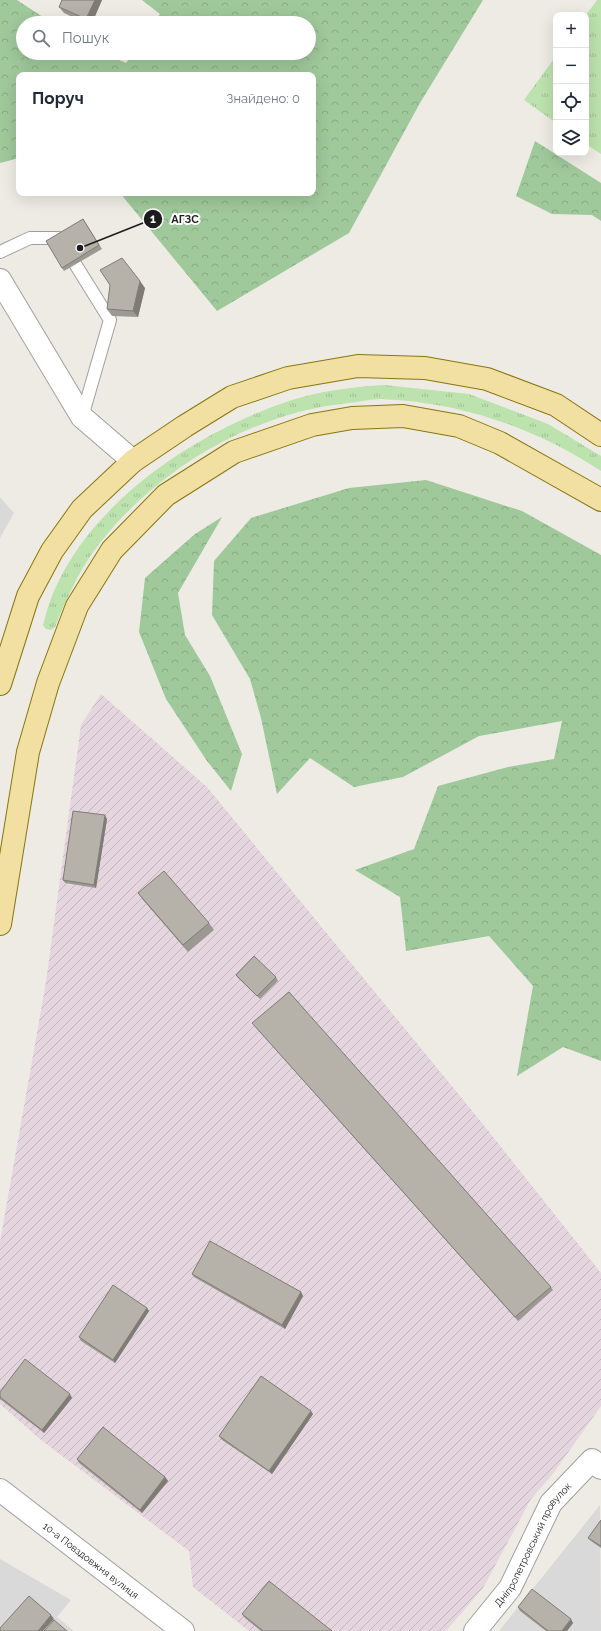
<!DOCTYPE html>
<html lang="uk">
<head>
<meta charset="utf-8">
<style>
  :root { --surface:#fff; --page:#f2f2f3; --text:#1f2937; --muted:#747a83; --line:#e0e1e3 }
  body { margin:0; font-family:Raleway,sans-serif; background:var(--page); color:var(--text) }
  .controls { position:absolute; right:12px; top:12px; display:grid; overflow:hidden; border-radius:8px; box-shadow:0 4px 16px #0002 }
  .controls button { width:36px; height:36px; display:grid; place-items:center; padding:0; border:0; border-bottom:1px solid var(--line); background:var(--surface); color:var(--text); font:20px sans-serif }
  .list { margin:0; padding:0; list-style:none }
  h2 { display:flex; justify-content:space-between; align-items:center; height:52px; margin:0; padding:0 16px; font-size:17px }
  h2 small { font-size:13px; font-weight:400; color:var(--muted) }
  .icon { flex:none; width:22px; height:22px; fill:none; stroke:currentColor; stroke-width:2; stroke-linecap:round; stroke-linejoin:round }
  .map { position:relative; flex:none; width:601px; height:1631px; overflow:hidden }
  .search { position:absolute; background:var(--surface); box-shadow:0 4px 16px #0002; left:16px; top:16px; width:300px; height:44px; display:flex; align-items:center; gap:10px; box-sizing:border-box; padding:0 14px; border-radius:22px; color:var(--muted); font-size:15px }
  .panel { position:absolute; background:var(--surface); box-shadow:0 4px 16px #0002; left:16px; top:72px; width:300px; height:124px; border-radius:8px }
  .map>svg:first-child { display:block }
  .residential { fill:#dad9d9 }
  .industrial { fill:url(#industrial-furrows) }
  .grass { fill:url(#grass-tufts) }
  .forest { fill:url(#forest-crowns) }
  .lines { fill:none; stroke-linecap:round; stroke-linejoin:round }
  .lane-casing { stroke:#a0a0a0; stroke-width:14 }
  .street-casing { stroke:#a0a0a0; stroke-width:24 }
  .primary-casing { stroke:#87770e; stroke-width:24 }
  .lane { stroke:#fff; stroke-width:12 }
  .street { stroke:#fff; stroke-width:22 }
  .primary { stroke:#f2e0a2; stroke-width:22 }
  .wall { fill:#9d9891 }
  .shaded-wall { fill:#7f7c76 }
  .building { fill:#b6b1a9; stroke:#7f7c76 }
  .labels { text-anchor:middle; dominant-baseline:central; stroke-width:4; stroke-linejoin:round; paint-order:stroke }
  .street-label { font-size:10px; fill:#1c1c1c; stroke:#fff }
  .leader { fill:none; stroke:#1c1c1c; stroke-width:1.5 }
  .callout-dot { fill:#1c1c1c; stroke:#fff; stroke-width:1.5 }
  .mark-label { font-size:12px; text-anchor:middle; font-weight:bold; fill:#fff }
  .callout-label { font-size:11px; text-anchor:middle; font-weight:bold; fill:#1c1c1c; stroke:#fff; stroke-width:4; stroke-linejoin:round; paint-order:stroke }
</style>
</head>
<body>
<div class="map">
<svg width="601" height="1631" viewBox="0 0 601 1631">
  <defs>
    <pattern id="industrial-furrows" width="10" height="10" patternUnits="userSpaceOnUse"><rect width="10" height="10" fill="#e5d5df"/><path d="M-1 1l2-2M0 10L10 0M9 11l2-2" fill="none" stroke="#c4b6bf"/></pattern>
    <pattern id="grass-tufts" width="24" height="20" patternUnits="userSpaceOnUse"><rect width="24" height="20" fill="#bce2ad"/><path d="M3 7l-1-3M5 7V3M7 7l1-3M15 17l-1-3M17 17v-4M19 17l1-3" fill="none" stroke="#a1c194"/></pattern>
    <pattern id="forest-crowns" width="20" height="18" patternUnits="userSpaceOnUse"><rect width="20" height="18" fill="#9fc89b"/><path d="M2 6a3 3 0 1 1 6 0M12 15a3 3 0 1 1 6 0" fill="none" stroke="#88ab85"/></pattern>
  </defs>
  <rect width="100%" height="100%" fill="#edebe3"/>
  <path class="residential" d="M0 497 14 513 0 538Z
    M600 1505 601 1631H499Z
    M0 1559 71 1600 57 1617 74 1631H0Z"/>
  <path class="industrial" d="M101 694 207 787 482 1123 601 1273V1406L552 1475 531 1499 483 1588 446 1631H249L193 1587 189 1551 41 1440 0 1404V1242L46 982 81 725Z"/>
  <path class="grass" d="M597 0H601V154L586 144V15Z
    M556 56V123L524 100Z
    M384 385 469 394 548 424 601 456V471C536 428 460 402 381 399 371 399 359 402 349 403 257 412 168 463 108 533 84 560 68 594 55 627L51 630 46 629 43 625C46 614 49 602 54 591 94 499 197 432 289 401 320 391 352 387 384 385Z"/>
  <path class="forest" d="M0 0H17L52 23H23V53H103L126 63 133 53H309V23H154L160 14 142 0H483L420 103 349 233 217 311 120 193H313V75H19V158L0 163Z
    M535 141 601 183V221L592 215 552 214 516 196Z
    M426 480 522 511 601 555V1061L563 1047 517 1076 533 986 489 936 406 951 400 897 355 870 414 849 438 786 508 767 554 759 562 721 479 736 403 777 354 787 310 758 277 794 261 718 250 679 212 615 214 561 251 518 349 488Z
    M222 517 178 593 185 635 210 676 242 754 231 791 207 761 166 699 139 632 145 578 195 534Z"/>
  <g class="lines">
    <g class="lane-casing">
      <path id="lane" d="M0 252 30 238H59L110 320 82 417"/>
    </g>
    <g class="street-casing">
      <g id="street">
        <path d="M0 280 82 417 133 461"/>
        <path id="s1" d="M0 1490 183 1631"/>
        <path id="s2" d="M475 1631 510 1588 551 1503 592 1460 601 1468"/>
      </g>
    </g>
    <g class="primary-casing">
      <path id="primary" d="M0 684 28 596 52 551 82 509 133 461 185 426 232 397 288 378 358 366 425 368 487 379 556 405 601 435
        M0 924 28 752 48 683 77 606 112 550 166 495 234 452 312 425 352 418 403 416 459 426 500 443 601 500"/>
    </g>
    <use href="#lane" class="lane"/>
    <use href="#street" class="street"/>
    <use href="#primary" class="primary"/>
  </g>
  <path class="wall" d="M102 0 92 23H85L64 13 59 7Z
    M83 219 102 249 64 271 62 268Z
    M145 288 138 317 112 316 107 309Z
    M107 819 96 888 65 883 63 880Z
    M138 893 209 923 214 930 188 952 143 900Z
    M236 975 276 977 278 981 260 999 238 978Z
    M252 1023 551 1287 553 1290 518 1321Z
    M192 1274 301 1292 303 1296 285 1329 194 1277Z
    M147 1308 149 1311 115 1363 81 1341 79 1337Z
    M0 1392 72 1398 44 1433 0 1399Z
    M313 1414 272 1474 222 1440 219 1436Z
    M77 1459 165 1477 168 1481 142 1513 79 1463Z
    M601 1520V1548L591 1541 588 1538Z
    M518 1607 573 1623 567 1631H546L520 1611Z
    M242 1614 332 1631H261L245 1618Z"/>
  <path class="shaded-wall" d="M95 0H102L92 23H89L86 19Z
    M140 281 145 288 138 317 133 311Z
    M105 815 107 819 96 888 94 885Z
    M301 1292 303 1296 285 1329 282 1325Z
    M147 1308 149 1311 115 1363 113 1360Z
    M70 1394 72 1398 44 1433 42 1430Z
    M311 1411 313 1414 272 1474 269 1471Z
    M165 1477 168 1481 142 1513 140 1510Z
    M51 1615 54 1619 43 1631H38Z
    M571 1619 573 1623 567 1631H562Z"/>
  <path class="building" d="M62 0H95L86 19 59 7Z
    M83 219 99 245 62 268 46 241Z
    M122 258 140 281 133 311 107 309 110 285 100 270Z
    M73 811 105 815 94 885 63 880Z
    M164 871 209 923 183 945 138 893Z
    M254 956 276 977 257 996 236 975Z
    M289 992 551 1287 515 1317 252 1023Z
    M210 1241 301 1292 282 1325 192 1274Z
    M113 1285 147 1308 113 1360 79 1337Z
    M25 1359 70 1394 42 1430 0 1397V1392Z
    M261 1376 311 1411 269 1471 219 1436Z
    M103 1427 165 1477 140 1510 77 1459Z
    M601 1520V1546L588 1538Z
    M269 1581 332 1631H263L242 1614Z
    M532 1589 571 1619 562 1631H548L518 1607Z
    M29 1596 51 1615 38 1631H0V1628Z
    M54 1620 67 1631H44Z"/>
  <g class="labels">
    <g class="street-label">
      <text stroke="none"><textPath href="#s2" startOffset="105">Дніпропетровський провулок</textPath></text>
      <text stroke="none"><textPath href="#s1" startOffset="115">10-а Повздовжня вулиця</textPath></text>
    </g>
  </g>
  <path class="leader" d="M80 248L153 219"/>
  <g class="callout-dot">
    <circle cx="80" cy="248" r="4"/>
    <circle cx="153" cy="219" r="10"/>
  </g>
  <g class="mark-label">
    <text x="153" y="223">1</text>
  </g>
  <g class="callout-label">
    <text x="185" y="223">АГЗС</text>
  </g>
</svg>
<div class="controls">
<button>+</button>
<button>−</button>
<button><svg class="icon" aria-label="locate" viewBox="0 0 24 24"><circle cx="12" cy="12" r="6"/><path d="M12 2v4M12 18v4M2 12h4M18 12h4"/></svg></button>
<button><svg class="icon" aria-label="layers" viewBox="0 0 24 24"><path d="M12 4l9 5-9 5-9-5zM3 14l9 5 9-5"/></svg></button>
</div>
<div class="search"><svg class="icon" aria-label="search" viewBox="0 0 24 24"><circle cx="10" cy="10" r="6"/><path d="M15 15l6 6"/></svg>Пошук</div>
<section class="panel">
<h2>Поруч<small>Знайдено: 0</small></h2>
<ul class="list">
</ul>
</section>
</div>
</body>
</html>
